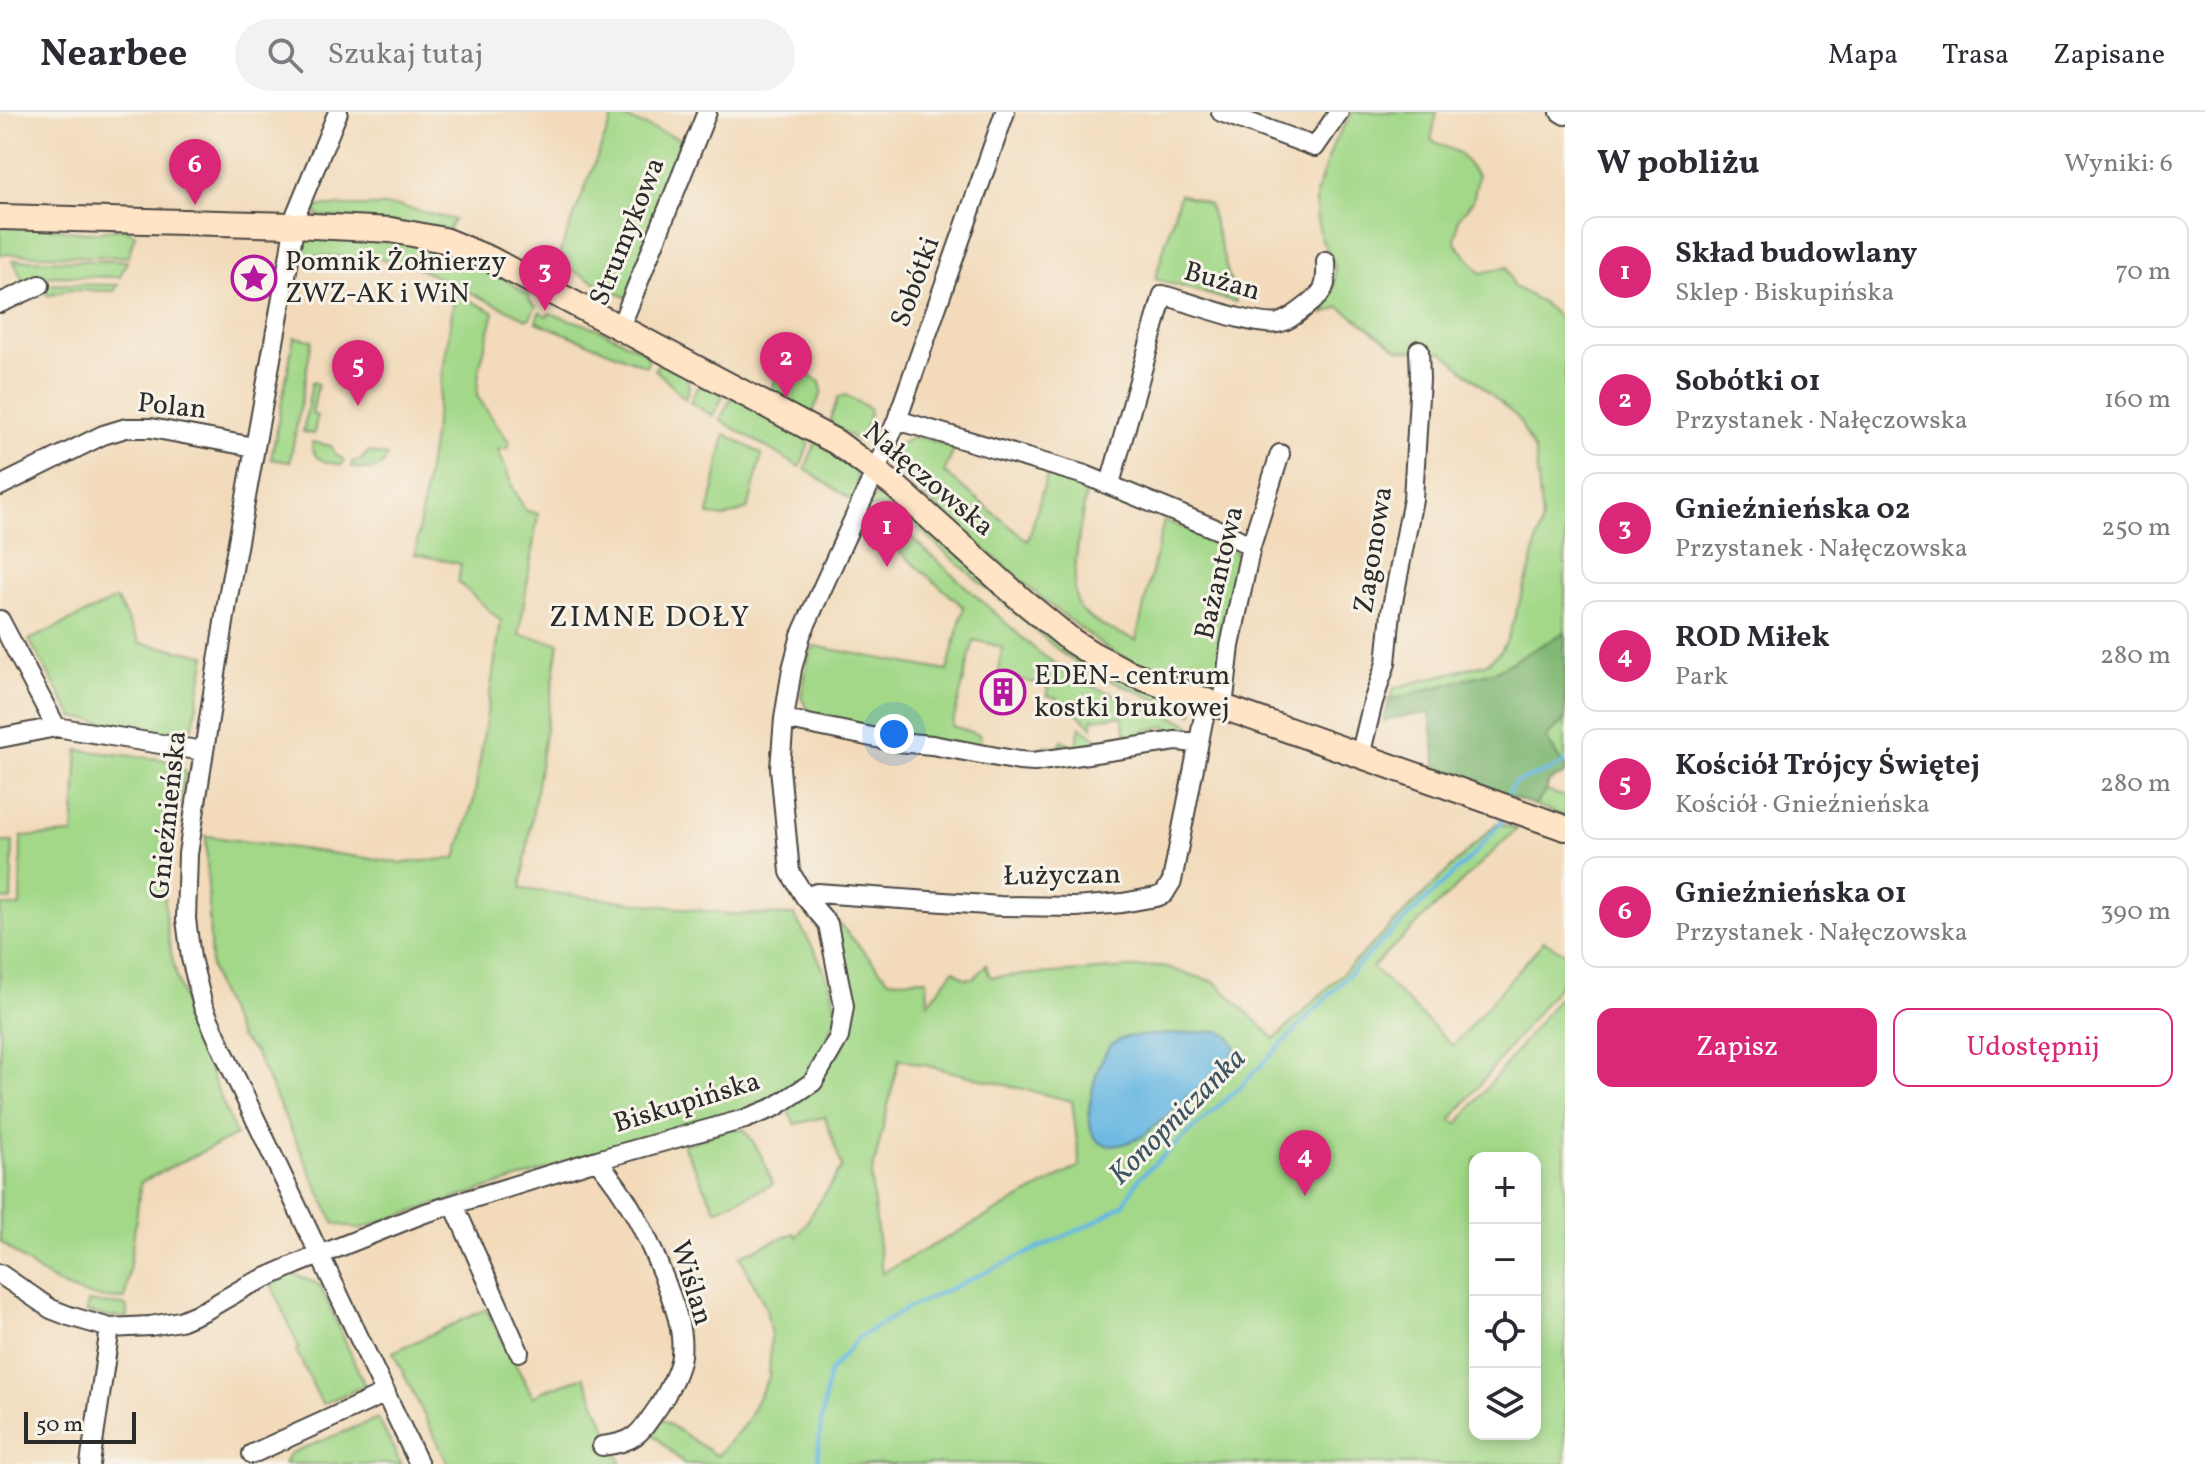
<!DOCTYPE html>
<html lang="pl">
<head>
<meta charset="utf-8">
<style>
  :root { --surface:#fff; --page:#f2f2f3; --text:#2b2b33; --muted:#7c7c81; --line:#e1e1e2; --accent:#db2777 }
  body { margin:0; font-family:Vollkorn,serif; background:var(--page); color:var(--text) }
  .controls { position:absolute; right:24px; bottom:24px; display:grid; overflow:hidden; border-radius:16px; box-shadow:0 4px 12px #0003 }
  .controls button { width:72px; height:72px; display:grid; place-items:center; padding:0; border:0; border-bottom:2px solid var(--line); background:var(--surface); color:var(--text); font:40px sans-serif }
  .scale { position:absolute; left:24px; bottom:20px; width:112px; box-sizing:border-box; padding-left:8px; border:4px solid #2b2b2b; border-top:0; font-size:22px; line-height:28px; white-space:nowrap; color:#2b2b2b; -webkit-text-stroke:6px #f7f3e8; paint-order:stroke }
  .you { position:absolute; left:894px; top:622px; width:28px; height:28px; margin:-20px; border:6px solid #fff; border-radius:50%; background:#1a73e8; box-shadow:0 0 0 12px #1a73e833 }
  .badge { display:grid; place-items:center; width:52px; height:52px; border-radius:50%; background:var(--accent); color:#fff; font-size:26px; font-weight:700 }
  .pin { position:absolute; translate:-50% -66px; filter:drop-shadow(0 2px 4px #0008) }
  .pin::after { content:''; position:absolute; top:42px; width:28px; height:24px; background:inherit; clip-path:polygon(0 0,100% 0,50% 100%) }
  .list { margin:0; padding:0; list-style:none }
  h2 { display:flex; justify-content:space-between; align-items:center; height:104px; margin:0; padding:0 32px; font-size:34px }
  h2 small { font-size:26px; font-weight:400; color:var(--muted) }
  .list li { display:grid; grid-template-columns:52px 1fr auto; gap:24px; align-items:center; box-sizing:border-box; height:112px; margin:0 16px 16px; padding:0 16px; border:2px solid var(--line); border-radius:16px }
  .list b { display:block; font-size:30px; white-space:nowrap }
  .list p { margin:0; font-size:26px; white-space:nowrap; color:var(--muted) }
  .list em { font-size:26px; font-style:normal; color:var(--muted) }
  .actions { display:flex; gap:16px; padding:24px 32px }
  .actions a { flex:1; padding:18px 0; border:2px solid var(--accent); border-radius:16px; text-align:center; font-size:28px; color:var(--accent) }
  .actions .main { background:var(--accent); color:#fff }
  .icon { flex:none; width:44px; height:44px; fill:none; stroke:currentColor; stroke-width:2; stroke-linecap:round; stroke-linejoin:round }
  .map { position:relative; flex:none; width:1565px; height:1352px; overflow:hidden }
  header { display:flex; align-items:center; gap:48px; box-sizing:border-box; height:112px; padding:0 40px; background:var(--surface); border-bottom:2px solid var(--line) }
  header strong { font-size:38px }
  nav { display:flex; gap:44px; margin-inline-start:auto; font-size:28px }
  .search { width:560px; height:72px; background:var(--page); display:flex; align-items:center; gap:20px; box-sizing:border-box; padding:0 28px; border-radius:44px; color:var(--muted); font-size:30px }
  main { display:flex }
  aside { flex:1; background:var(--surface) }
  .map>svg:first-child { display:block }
  .green { fill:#a2d888; stroke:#66825a; stroke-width:2; fill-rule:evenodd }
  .forest { fill:#81b874; stroke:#567250; stroke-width:2 }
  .water { fill:#68b7e2; stroke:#4a7186; stroke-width:2 }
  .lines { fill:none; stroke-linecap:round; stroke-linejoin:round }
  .stream { stroke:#68b7e2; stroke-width:4 }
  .street-casing { stroke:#494540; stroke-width:22 }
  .secondary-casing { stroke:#494540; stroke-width:28 }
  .street { stroke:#fff; stroke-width:18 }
  .secondary { stroke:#ffe4c6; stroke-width:24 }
  .labels { text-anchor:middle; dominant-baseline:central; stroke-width:6; stroke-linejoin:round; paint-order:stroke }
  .street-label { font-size:28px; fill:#2b2b2b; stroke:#f7f3e8 }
  .poi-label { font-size:28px; fill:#2b2b2b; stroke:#f7f3e8; text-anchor:start }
  .neighbourhood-label { font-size:30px; letter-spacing:2px; fill:#2b2b2b; stroke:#f7f3e8 }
  .water-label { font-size:30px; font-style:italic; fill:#3d5562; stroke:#f7f3e8 }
</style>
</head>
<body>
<header>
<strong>Nearbee</strong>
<div class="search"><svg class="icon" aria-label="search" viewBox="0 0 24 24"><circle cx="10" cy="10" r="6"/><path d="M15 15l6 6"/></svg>Szukaj tutaj</div>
<nav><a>Mapa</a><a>Trasa</a><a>Zapisane</a></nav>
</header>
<main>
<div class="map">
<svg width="1565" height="1352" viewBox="0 0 1565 1352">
  <rect width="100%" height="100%" fill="#f7f3e8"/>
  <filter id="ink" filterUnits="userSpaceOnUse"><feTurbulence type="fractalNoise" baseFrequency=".0125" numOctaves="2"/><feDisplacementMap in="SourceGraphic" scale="16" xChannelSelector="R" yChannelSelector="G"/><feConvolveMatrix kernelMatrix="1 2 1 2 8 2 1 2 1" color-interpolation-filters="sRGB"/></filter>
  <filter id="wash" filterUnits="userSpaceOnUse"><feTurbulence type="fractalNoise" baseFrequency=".006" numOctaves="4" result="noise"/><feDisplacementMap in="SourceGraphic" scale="32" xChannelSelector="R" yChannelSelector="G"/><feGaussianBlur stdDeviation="1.8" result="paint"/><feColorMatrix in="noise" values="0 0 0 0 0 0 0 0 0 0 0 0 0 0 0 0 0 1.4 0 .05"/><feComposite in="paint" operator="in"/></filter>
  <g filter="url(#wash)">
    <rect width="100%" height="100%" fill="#f2daba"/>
    <path class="green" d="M1353 0H1437L1431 28 1459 41 1478 64 1473 89 1458 107 1455 131 1481 161 1507 155 1513 174 1540 189 1565 210V520L1496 559 1389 588 1394 576 1487 551 1501 539 1508 525 1530 458 1542 408 1535 340 1518 306 1443 240 1399 238 1340 195 1324 202 1335 170V154L1321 126 1316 102V82L1334 30Z
      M614 2 681 27 627 186 556 150Z
      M1180 82 1209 92 1236 190 1155 167Z
      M320 94H399L454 108 448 118 319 104 314 98Z
      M0 113C13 113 27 112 39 114 59 117 78 122 98 120 112 119 122 112 135 123L128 145 0 142Z
      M309 124 426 131 483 152 528 183 530 189 536 194 530 206 527 207 413 154 372 145 299 143 301 132Z
      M13 148 127 149 120 165 50 164 26 175Z
      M56 172 118 173 114 179 70 178 47 184 45 174Z
      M455 181 494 200 479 258 477 284 509 330 507 337H498L514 378 525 398 538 402 519 523 559 531 521 777 730 802 794 803 816 841 831 874 837 903 820 942 800 970 748 997 654 1024 358 1117 334 1111 255 940 239 925 216 874 211 855 206 724 402 751 456 746 474 687 501 509 458 470 461 452 415 442Z
      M539 200 547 204 549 201 599 217 647 241 648 251 646 254 536 210Z
      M294 225 312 228 290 350 271 347Z
      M665 249 687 264 689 275 685 287 655 257 659 251Z
      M784 250 820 270 822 280 812 302 771 278Z
      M312 270 318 272 312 302 317 304 314 322 303 320Z
      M708 272 724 282 713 304 690 290 697 276Z
      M845 283 869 296 870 303 860 330 831 312 830 308 838 286Z
      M732 284 806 324 809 331 800 355 720 308Z
      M725 322 762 342 748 397 725 405 708 403Z
      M920 325 955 336 944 360 1028 429 1047 363 1087 375C1083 400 1066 481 1081 498 1096 514 1117 520 1136 528L1164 408 1227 433 1239 445 1226 529 1211 580 1134 550 1106 536 1045 489 901 365 895 348 899 333 911 326Z
      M816 329 856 358 858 375 853 389 805 357Z
      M312 330 331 334 335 342 344 348 342 353C327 350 312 350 312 330Z
      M368 340 387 344C381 362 367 358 351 355L352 350 361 348Z
      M883 382 891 384 1065 535 1193 594V602L1092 561 1064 543 895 397 867 395 876 384Z
      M869 404 890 406 1037 539 1084 571 1190 612 1191 619 1172 621 1165 614 1144 619 1141 627H1127L1122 604 1092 607 1093 615 1076 601 1057 594V586L1047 583 1048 575 999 561 1002 535 974 528 952 614 980 623V635L888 622 811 604 801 585 809 542 815 534 947 559 964 495 868 413Z
      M116 487 140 531 206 543 193 614 177 622 73 605 29 528Z
      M1565 607V656L1545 626Z
      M1080 614 1101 630V633L1032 642 1041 635 1045 636 1046 633 1058 636 1062 628 1076 634Z
      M78 638 177 649 186 661C178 700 166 742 165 782 163 858 208 953 236 1023L141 1070 125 1187C67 1187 42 1163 0 1129V794H20L21 725 73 722Z
      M1546 679 1565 685V704L1535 693Z
      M1497 711 1517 717 1372 855 1453 934 1544 829 1565 841V866L1451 1008 1458 1012 1565 878V1352H684L649 1318 657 1304 717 1344 745 1312 769 1265 771 1223 766 1196 740 1144 794 1121 797 1125 842 1055 825 1005 795 1012 786 996 841 938 853 905 851 884 846 871 836 808 889 868 927 867 928 891 954 858 964 866H974L986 853 990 865 1161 854 1215 870 1275 927ZM1220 919 1088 1002C1092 975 1098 935 1127 925ZM899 947 1072 989 1080 1054 882 1161 871 1066ZM1475 1046H1535V1322H1475Z
      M0 730H13L11 788 0 787Z
      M731 1016 745 1018 760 1041 773 1072 716 1098 683 1033Z
      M292 1161 320 1173 365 1274 322 1292 296 1238 299 1236 271 1172Z
      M88 1190 124 1193 127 1196V1205H110L86 1200Z
      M486 1197 533 1285 545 1278 584 1265 622 1352H448L393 1240Z
      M378 1306 401 1352H284L289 1342Z"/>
    <path class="forest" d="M1565 520V607L1546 626 1565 656V662L1549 669 1546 679 1535 693 1437 660 1430 601 1400 605 1384 609 1389 588 1496 559Z"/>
    <path class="water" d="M1220 919 1231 926 1235 934 1234 943 1222 957 1143 1024C1087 1053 1083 1012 1095 968 1098 958 1103 942 1110 934 1115 929 1121 927 1127 925Z"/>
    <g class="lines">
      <path class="stream" d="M1507 685 1514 671 1558 655 1565 649
        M817 1352 821 1311 829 1261 858 1226 906 1197 1091 1112 1123 1093 1140 1065 1242 973 1367 844 1473 743 1500 712 1503 702"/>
    </g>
  </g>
  <g filter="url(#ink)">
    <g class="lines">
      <g class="street-casing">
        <path id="street" d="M338 0 296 102 289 147 228 485 188 742 186 807 191 846 203 894 224 941 419 1352
          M1221 0 1315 35 1339 0
          M1560 0 1565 3
          M0 191 40 173
          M620 216 707 0
          M897 308 1085 363 1228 422 1251 434
          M1110 372 1163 183C1189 190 1255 215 1278 211 1288 209 1296 202 1304 196 1325 180 1327 176 1326 149
          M0 374 103 323 126 316H151L254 335
          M0 508 56 615
          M1223 595 1230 534 1251 434 1280 342
          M784 607 896 630 932 633 1019 649 1034 650 1176 629 1198 631
          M0 626 56 615 203 639
          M1360 644 1373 590 1386 551 1391 500 1413 387 1420 267 1419 238
          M805 785 817 781 1000 794 1076 795 1122 791 1156 785 1164 782 1172 769 1203 609 1209 590
          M597 1048C630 1087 645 1119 664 1166 673 1190 684 1216 681 1243 680 1257 667 1282 659 1294 640 1321 637 1330 602 1334
          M454 1093 519 1240
          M0 1162 51 1197 69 1204 110 1216 150 1214 180 1209 206 1198 247 1174 297 1152 422 1102 597 1048 745 1007 775 995 813 970 839 925 844 894 828 812 805 785 790 760 780 656 784 607 792 557 801 523 876 358 897 308 1005 0
          M252 1342 386 1281
          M90 1352 110 1216"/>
      </g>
      <g class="secondary-casing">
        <path id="secondary" d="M0 105 294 113 391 118 444 128 490 147 836 330 895 374 1022 488 1072 529 1094 543 1127 560 1181 580 1565 716"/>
      </g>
      <use href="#street" class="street"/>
      <use href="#secondary" class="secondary"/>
    </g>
  </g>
  <defs>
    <g id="sight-ring" transform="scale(2.3)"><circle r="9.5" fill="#f7f3e8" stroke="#b5179e" stroke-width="1.5"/><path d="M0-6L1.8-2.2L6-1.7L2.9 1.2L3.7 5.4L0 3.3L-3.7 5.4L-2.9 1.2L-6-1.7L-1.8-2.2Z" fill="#b5179e"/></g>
    <g id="building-ring" transform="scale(2.3)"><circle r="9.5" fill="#f7f3e8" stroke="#b5179e" stroke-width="1.5"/><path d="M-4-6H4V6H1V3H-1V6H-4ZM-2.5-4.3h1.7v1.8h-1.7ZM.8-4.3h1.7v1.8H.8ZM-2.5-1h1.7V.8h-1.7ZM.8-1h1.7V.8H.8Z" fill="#b5179e"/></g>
  </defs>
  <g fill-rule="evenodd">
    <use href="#sight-ring" x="254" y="166"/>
    <use href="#building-ring" x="1003" y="580"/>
  </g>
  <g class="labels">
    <g class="street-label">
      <text transform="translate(628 120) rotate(-68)">Strumykowa</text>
      <text transform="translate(916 170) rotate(-70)">Sobótki</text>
      <text transform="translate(1222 170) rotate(16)">Bużan</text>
      <text transform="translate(172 295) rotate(6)">Polan</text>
      <text transform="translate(928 368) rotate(40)">Nałęczowska</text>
      <text transform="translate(1374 438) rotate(-81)">Zagonowa</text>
      <text transform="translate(1220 461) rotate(-77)">Bażantowa</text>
      <text transform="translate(169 703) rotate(-84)">Gnieźnieńska</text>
      <text transform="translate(1062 764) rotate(-1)">Łużyczan</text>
      <text transform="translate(687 991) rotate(-17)">Biskupińska</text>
      <text transform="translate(691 1171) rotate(73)">Wiślan</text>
    </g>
    <g class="poi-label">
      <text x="285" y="150">Pomnik Żołnierzy<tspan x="285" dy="32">ZWZ-AK i WiN</tspan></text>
      <text x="1034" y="564">EDEN- centrum<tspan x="1034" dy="32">kostki brukowej</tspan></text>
    </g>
    <g class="neighbourhood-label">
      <text x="650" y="506">ZIMNE DOŁY</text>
    </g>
    <g class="water-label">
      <text transform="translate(1178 1005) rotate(-45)">Konopniczanka</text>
    </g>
  </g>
</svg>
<div class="controls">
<button>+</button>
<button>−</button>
<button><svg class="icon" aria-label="locate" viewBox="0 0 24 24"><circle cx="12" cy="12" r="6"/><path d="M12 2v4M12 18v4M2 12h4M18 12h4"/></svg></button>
<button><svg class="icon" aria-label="layers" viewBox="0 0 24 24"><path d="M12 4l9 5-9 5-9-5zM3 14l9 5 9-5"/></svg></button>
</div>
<div class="scale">50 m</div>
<div class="you"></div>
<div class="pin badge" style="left:887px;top:455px">1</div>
<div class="pin badge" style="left:786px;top:286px">2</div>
<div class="pin badge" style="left:545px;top:199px">3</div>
<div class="pin badge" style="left:1305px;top:1084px">4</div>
<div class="pin badge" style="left:358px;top:294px">5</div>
<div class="pin badge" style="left:195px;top:93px">6</div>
</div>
<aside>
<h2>W pobliżu<small>Wyniki: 6</small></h2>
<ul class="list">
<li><span class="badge">1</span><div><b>Skład budowlany</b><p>Sklep · Biskupińska</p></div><em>70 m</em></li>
<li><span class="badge">2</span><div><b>Sobótki 01</b><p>Przystanek · Nałęczowska</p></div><em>160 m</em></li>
<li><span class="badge">3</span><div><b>Gnieźnieńska 02</b><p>Przystanek · Nałęczowska</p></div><em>250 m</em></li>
<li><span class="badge">4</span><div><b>ROD Miłek</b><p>Park</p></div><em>280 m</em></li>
<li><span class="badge">5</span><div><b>Kościół Trójcy Świętej</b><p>Kościół · Gnieźnieńska</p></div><em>280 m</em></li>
<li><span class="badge">6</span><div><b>Gnieźnieńska 01</b><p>Przystanek · Nałęczowska</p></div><em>390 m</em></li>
</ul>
<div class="actions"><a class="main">Zapisz</a><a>Udostępnij</a></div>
</aside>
</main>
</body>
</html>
